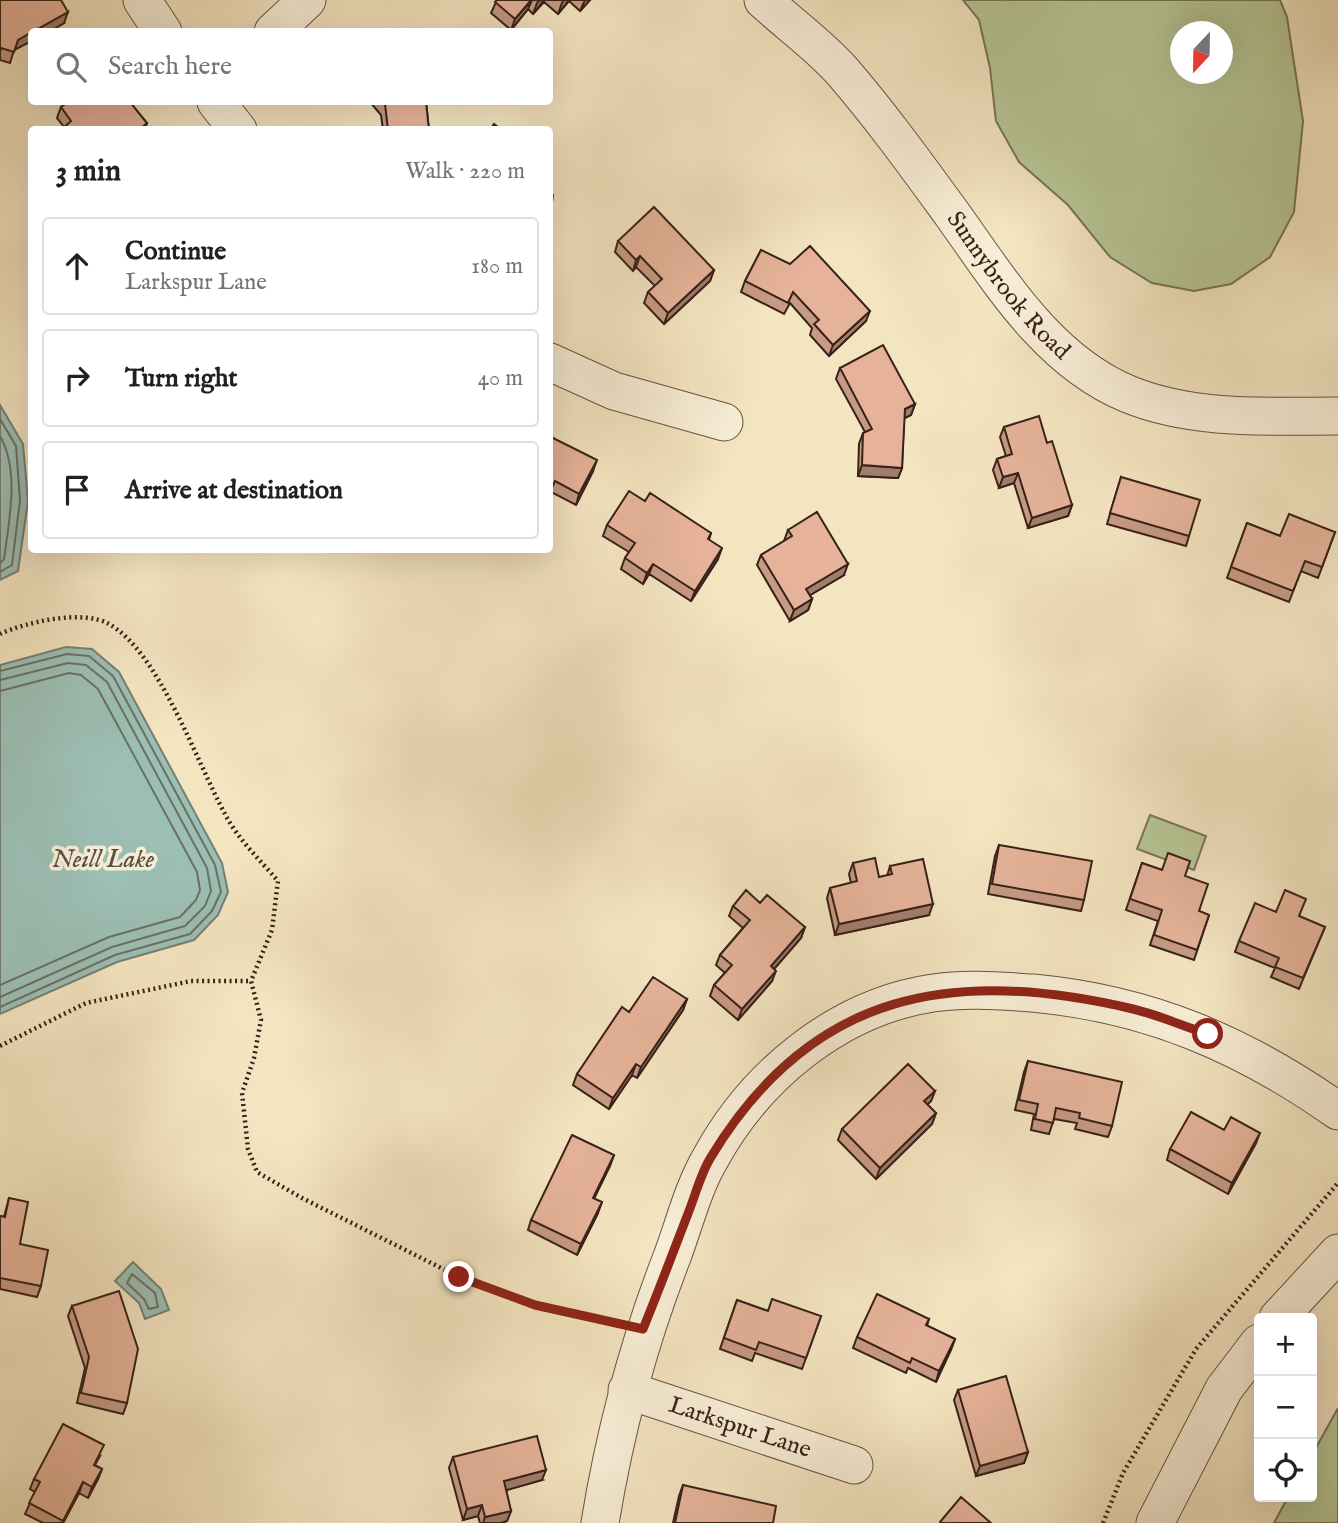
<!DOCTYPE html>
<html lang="en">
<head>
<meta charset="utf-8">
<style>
  :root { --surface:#fff; --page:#f2f2f2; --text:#202124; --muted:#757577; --line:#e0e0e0 }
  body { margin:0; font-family:"IM FELL English",serif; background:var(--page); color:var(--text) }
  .controls { position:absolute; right:21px; bottom:21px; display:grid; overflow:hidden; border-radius:7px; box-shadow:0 7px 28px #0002 }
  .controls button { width:63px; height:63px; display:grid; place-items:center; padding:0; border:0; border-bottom:2px solid var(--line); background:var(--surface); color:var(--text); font:35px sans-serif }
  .compass { position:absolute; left:1170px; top:21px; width:63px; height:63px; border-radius:50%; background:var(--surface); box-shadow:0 7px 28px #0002; rotate:202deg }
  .stop { position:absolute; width:21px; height:21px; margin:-16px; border:5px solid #8f2418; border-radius:50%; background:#fff }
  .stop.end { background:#8f2418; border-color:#fff; box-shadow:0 2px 7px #0008 }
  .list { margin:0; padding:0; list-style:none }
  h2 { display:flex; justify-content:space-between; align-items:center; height:91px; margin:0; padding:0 28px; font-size:30px }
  h2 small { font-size:23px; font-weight:400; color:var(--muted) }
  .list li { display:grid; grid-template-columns:46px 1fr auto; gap:21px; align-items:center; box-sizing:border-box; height:98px; margin:0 14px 14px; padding:0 14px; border:2px solid var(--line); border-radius:7px }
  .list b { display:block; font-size:26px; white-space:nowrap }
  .list p { margin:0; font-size:23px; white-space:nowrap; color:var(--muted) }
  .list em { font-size:23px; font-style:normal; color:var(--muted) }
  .icon { flex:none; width:38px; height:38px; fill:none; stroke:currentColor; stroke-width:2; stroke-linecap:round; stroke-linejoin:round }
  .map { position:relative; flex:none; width:1338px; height:1523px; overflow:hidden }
  .search { position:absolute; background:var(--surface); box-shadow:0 7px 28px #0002; left:28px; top:28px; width:525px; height:77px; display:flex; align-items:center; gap:18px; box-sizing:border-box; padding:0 24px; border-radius:7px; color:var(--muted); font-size:26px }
  .panel { position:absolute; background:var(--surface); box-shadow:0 7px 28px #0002; left:28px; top:126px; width:525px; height:427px; border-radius:7px }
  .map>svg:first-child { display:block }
  .green { fill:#b7c696; stroke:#787458; stroke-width:2; fill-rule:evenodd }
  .water { fill:#9cbfb4; stroke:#748076; stroke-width:2 }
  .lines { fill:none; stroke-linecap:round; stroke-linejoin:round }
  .shore { stroke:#6a7066; stroke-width:2 }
  .minor-casing { stroke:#675243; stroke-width:39 }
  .path { stroke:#382119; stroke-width:4.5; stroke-dasharray:2 3.5; stroke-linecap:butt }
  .minor { stroke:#f8eed7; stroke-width:37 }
  .wall { fill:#c69a84; stroke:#382119; stroke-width:2 }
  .shaded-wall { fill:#a17d6c; stroke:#382119; stroke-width:2 }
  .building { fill:#e6b39a; stroke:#382119; stroke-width:2 }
  .route { stroke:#8f2418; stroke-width:9 }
  .labels { text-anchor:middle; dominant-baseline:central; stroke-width:7; stroke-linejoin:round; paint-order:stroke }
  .street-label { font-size:24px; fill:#382119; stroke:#f8eed7 }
  .water-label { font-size:26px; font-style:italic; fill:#565048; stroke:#f8eed7 }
</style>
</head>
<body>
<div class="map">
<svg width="1338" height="1523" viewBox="0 0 1338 1523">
  <rect width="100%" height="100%" fill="#f4e5c1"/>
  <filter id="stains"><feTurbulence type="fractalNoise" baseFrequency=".00286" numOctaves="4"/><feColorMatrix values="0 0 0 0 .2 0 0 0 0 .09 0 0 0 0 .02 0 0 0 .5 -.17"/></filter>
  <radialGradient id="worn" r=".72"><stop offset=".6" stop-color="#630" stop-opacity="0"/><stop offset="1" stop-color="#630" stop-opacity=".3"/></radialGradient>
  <path class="green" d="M963 0H1280L1287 17 1303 121 1294 212 1270 257 1231 284 1194 291 1152 283 1110 257 1068 205 1019 162 996 121 990 68 979 20ZM1180 32H1222V74H1180Z
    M1150 815 1206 836 1194 870 1137 849Z
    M1338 1408V1523H1274L1288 1497H1312V1455Z"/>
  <path class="water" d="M0 405 23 444 28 501 18 571 0 580Z
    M66 647 92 649 119 672 222 863 228 892 218 915 194 940 117 962 0 1014V665Z
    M133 1262 161 1289 169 1310 145 1319 139 1303 115 1281Z"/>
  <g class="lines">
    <path class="shore" d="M0 419 16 446 20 500 12 565 0 572
      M0 436C20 471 9 521 4 559L0 563
      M0 671 67 654 89 656 113 676 215 865 221 892 212 911 190 934 115 955 0 1007
      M0 680 68 663 86 665 107 682 207 868 211 891 205 906 185 926 112 947 0 997
      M0 691 69 673 81 675 98 689 197 872 200 890 196 900 180 917 109 937 0 985
      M132 1274 155 1293 158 1307 149 1309 144 1299 127 1283Z"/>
    <g class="minor-casing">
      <g id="minor">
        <path d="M142 0 163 32"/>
        <path id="s1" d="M763 0C788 23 819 45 842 71 881 116 917 166 952 214 1000 281 1048 361 1128 394 1194 421 1269 416 1338 416"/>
        <path d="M273 32 307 0"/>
        <path d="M216 102 238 130"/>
        <path d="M550 362 614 391 724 422"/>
        <path d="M1278 1318 1338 1253"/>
        <path id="s2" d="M627 1390 854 1465"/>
        <path d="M600 1523C615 1431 638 1344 672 1257 684 1225 693 1188 710 1159 755 1076 838 1007 933 993 966 988 1000 991 1033 993 1149 1004 1243 1044 1338 1111"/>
        <path d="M1155 1523 1224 1389 1259 1343"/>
      </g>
    </g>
    <path class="path" d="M0 634C26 622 83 609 109 624 159 652 197 763 225 814 237 838 260 860 278 881L272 930 251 981
      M0 1046 86 1003 191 981H251L261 1020 254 1058 242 1093 248 1149 257 1172 302 1198 459 1277 535 1305 615 1321
      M1103 1523 1123 1473 1196 1349 1338 1183"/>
    <use href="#minor" class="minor"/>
  </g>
  <path class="wall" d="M0 0 64 23 14 50 10 63 0 60Z
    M497 0H590L580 11 569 1 558 14 544 2 533 14 528 9 511 30 491 13Z
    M370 102H426L429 130H383L381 115Z
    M61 107 147 123 145 130H61L64 127 57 118Z
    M618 241 714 270 710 281 664 324 644 303 648 292 655 286 636 267 633 271 615 252Z
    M761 250 866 321 829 356 810 335 812 328 790 303 784 314 741 292 745 281Z
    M840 368 915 404 911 415 904 418 902 468 898 478 858 476 859 444 863 433 865 432 836 379Z
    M1004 427 1047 443 1072 505 1068 516 1028 528 1014 483 999 488 993 470 997 459 1006 456 1000 437Z
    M550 441 593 471 576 505 551 492Z
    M1121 477 1189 536 1186 546 1107 524Z
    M645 501 711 533 709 540 718 559 691 601 649 574 643 584 621 569 625 558 629 552 603 536 607 525Z
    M1247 523 1280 536 1335 532 1318 578 1301 571 1289 602 1227 578Z
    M788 530 844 575 810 595 812 599 808 610 790 621 757 565 761 555 784 541Z
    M999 845 1084 900 1081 911 988 894 995 856Z
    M853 863 879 877 887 876 890 866 929 915 835 935 827 898 830 888 851 883 849 874Z
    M1142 863 1162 870 1185 876 1199 911 1209 915 1194 960 1150 945 1158 921 1126 910Z
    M760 903 805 927 801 938 774 969 772 981 738 1020 710 996 714 985 725 973 716 965 720 955 743 928 729 916 733 906Z
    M1276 912 1299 916 1325 927 1299 989 1271 977 1275 968 1235 952 1239 941Z
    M687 999 683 1010 637 1078 632 1075 609 1109 573 1085 577 1074 629 1012Z
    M1028 1061 1112 1126 1108 1137 1075 1129 1077 1123 1054 1119 1049 1134 1031 1130 1034 1114 1015 1110 1024 1072Z
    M935 1091 931 1101 927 1105 936 1113 932 1124 876 1179 838 1140 842 1129Z
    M1224 1130 1256 1143 1228 1194 1167 1160 1170 1149Z
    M614 1155 594 1198 598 1213 577 1255 528 1230 531 1220Z
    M9 1198 20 1244 41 1286 37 1297 0 1289V1216L4 1217Z
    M737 1300 768 1311 821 1316 802 1369 755 1353 752 1361 720 1349Z
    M72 1306 127 1403 123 1414 77 1403 85 1368 68 1316Z
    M929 1319 927 1326 955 1339 936 1382 908 1368 906 1373 853 1348 857 1337Z
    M958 1390 1028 1452 1024 1463 976 1476 954 1400Z
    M100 1456 95 1465 102 1469 98 1479 88 1498 79 1493 63 1523H43L25 1514 35 1492 30 1489 34 1479Z
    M453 1457 542 1480 506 1490 511 1511 507 1521 501 1523H480L478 1516 463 1520 449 1468Z
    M683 1485 773 1523H673L679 1496Z"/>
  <path class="shaded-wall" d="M532 0 528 9 511 30 515 19Z
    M540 0H544L533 14 537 3Z
    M564 0H569L558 14 562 3Z
    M585 0H590L580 11Z
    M68 12 64 23 49 32H33Z
    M32 32V41L14 50 18 40Z
    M640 256 636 267 633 271 636 260Z
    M714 270 710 281 664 324 668 313Z
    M870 311 866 321 829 356 833 345Z
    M915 404 911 415 901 420 905 409Z
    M597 460 593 471 576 505 579 494Z
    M862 465 902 468 898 478 858 476Z
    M1018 473 1014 483 999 488 1003 477Z
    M1072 505 1068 516 1028 528 1032 518Z
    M722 548 718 559 691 601 695 591Z
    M653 564 649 574 643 584 647 573Z
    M848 564 844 575 802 600 806 589Z
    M812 599 808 610 790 621 794 610Z
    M933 904 929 915 835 935 839 924Z
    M805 927 801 938 767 977 771 966Z
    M776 971 772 981 738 1020 742 1009Z
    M687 999 683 1010 637 1078 641 1067Z
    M636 1064 632 1075 609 1109 613 1098Z
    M935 1091 931 1101 920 1111 924 1101Z
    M936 1113 932 1124 876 1179 880 1168Z
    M1260 1133 1256 1143 1228 1194 1232 1183Z
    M614 1155 610 1166 589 1209 593 1198Z
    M602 1202 598 1213 577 1255 581 1244Z
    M955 1339 951 1350 936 1382 939 1371Z
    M1028 1452 1024 1463 976 1476 980 1466Z
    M102 1469 98 1479 88 1498 92 1487Z
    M546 1470 542 1480 500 1492 504 1481Z
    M83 1482 79 1493 63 1523H62Z
    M482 1505 478 1516 463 1520 467 1509Z
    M511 1511 507 1521 501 1523H483L485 1517Z"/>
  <path class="building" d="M0 0H61L68 12 18 40 14 52 1 48 0 52Z
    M497 0H531L515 19 495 2Z
    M68 102H130L147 123 139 130H61L71 121 61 107Z
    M383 102H426L429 130H388L385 104Z
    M494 124 502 130H490Z
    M550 193 553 195 550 219Z
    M654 207 714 270 668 313 648 292 662 279 640 256 636 260 618 241Z
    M810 246 870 311 833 345 814 324 819 320 793 292 788 303 745 281 761 250 790 264Z
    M883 345 915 404 905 409 902 468 862 465 863 433 872 429 840 368Z
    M1039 416 1047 443 1052 441 1072 505 1032 518 1018 473 1003 477 997 459 1012 454 1004 427Z
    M551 437 597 460 579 494 555 481 550 492V441Z
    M1121 477 1200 500 1189 536 1110 513Z
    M629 491 645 501 650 493 711 533 708 539 722 548 695 591 653 564 647 573 625 558 635 543 607 525Z
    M817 512 848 564 806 589 812 599 794 610 761 555 792 536 788 530Z
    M1289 514 1335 532 1322 567 1305 561 1293 591 1231 567 1247 523 1280 536Z
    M999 845 1092 861 1084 900 992 884Z
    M1168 853 1190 861 1185 876 1208 884 1199 911 1209 915 1197 950 1154 935 1162 910 1130 899 1142 863 1162 870Z
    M875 858 879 877 892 874 890 866 923 859 933 904 839 924 830 888 857 881 853 863Z
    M746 890 760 903 767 895 805 927 771 966 776 971 742 1009 714 985 732 965 720 955 750 920 733 906Z
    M1285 890 1306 899 1299 916 1325 927 1303 978 1275 967 1279 958 1239 941 1255 903 1276 912Z
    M653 977 687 999 641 1067 636 1064 613 1098 577 1074 622 1007 629 1012Z
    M1028 1061 1122 1082 1112 1126 1079 1118 1080 1113 1056 1108 1053 1123 1035 1119 1038 1104 1019 1100Z
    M908 1064 935 1091 924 1101 936 1113 880 1168 842 1129Z
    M1191 1112 1224 1130 1231 1117 1260 1133 1232 1183 1170 1149Z
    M572 1135 614 1155 593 1198 602 1202 581 1244 531 1220Z
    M9 1198 28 1202 20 1244 48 1250 41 1286 0 1278V1216L5 1217Z
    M119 1291 138 1349 127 1403 81 1393 89 1357 72 1306Z
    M877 1294 929 1319 926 1325 955 1339 939 1371 912 1358 910 1363 857 1337Z
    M772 1299 821 1316 806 1358 759 1342 756 1350 724 1338 737 1300 768 1311Z
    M1006 1376 1028 1452 980 1466 958 1390Z
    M63 1424 104 1445 94 1465 102 1469 92 1487 83 1482 63 1521 29 1503 40 1482 34 1479Z
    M537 1436 546 1470 504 1481 511 1511 485 1517 482 1505 467 1509 453 1457Z
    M683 1485 776 1506 773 1523H675Z
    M961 1497 991 1523H941L940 1522Z"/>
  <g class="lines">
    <path class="route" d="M459 1277 535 1305 643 1329C659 1290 674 1250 689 1211 696 1193 701 1173 711 1157 812 990 953 967 1133 1009 1158 1015 1183 1026 1208 1034"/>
  </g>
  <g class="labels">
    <g class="street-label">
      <text stroke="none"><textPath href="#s1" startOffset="378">Sunnybrook Road</textPath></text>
      <text stroke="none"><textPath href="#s2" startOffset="119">Larkspur Lane</textPath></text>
    </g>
    <g class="water-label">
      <text x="103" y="859">Neill Lake</text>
    </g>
  </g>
  <rect width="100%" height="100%" filter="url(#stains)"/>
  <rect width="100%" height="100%" fill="url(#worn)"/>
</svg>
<div class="controls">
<button>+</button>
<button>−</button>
<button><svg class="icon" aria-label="locate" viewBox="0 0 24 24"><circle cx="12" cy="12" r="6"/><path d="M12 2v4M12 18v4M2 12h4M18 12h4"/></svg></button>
</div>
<svg class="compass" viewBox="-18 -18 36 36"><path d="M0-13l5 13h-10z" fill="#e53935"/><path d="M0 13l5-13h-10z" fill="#757577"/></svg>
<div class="stop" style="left:1208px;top:1034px"></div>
<div class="stop end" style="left:459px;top:1277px"></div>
<div class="search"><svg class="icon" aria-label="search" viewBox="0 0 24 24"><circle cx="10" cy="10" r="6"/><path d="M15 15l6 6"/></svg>Search here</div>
<section class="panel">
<h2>3 min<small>Walk · 220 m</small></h2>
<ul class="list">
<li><svg class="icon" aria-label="ahead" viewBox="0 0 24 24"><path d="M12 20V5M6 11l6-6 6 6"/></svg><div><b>Continue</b><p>Larkspur Lane</p></div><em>180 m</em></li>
<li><svg class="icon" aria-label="right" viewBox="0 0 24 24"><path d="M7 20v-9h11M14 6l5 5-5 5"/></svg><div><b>Turn right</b></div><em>40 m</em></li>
<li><svg class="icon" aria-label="arrive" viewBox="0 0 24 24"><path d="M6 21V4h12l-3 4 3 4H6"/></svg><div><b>Arrive at destination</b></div></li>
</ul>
</section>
</div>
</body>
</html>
